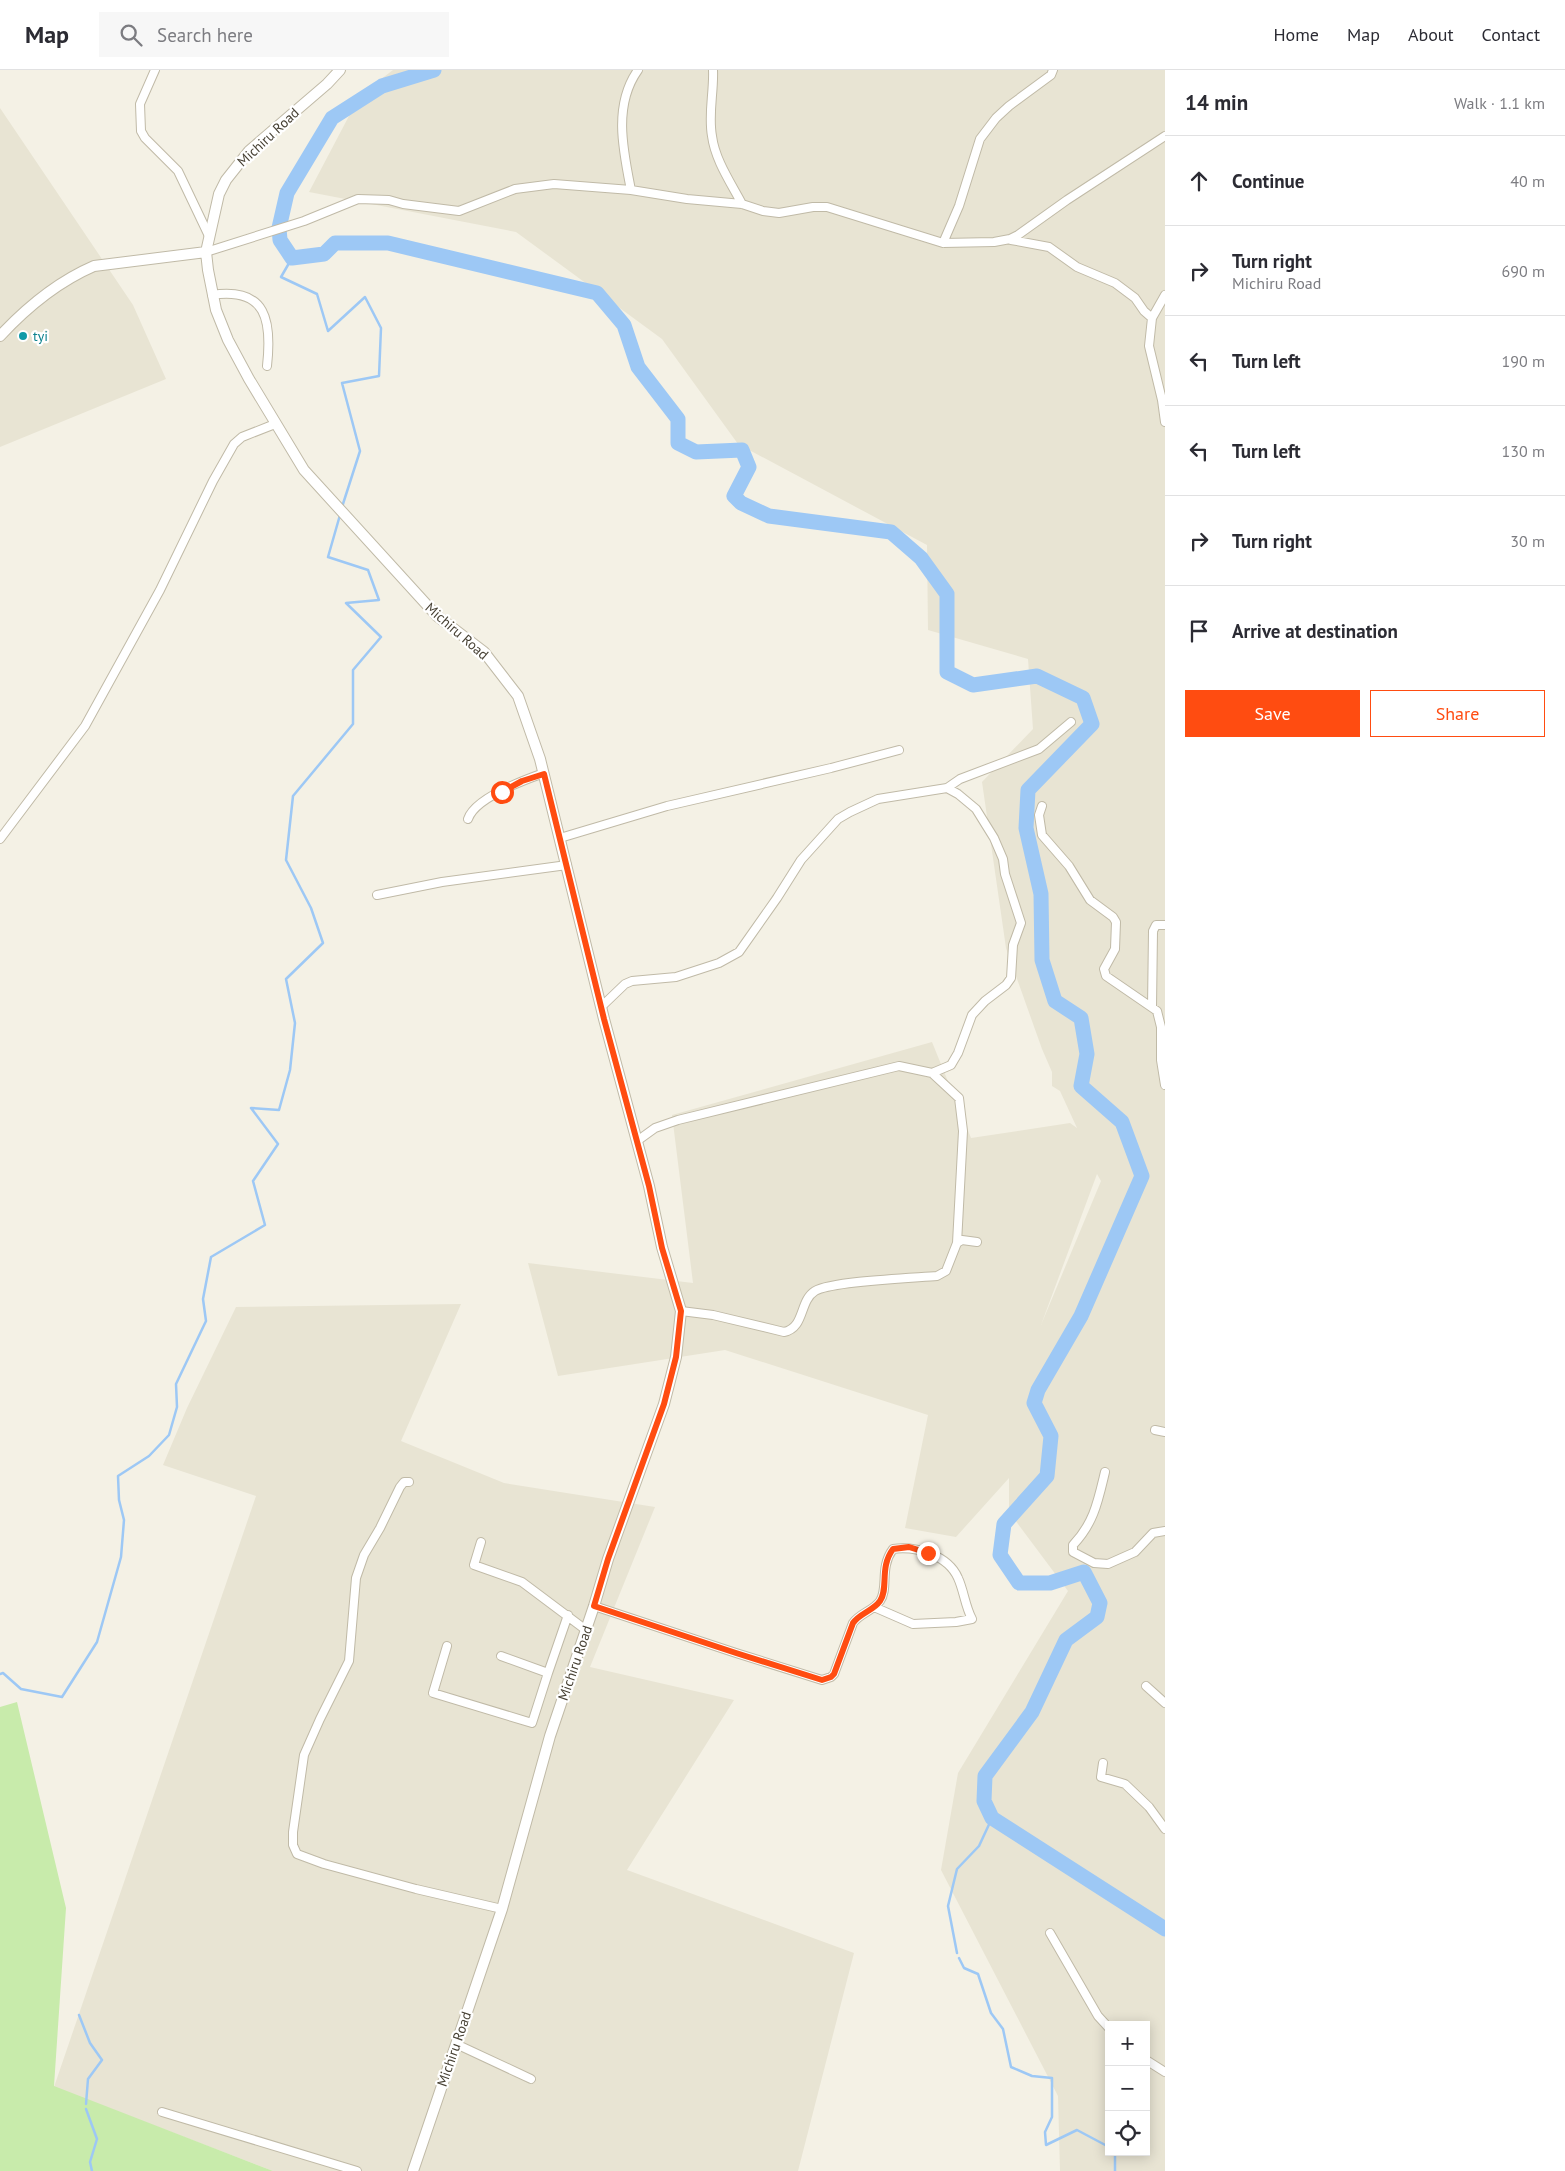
<!DOCTYPE html>
<html lang="en">
<head>
<meta charset="utf-8">
<style>
  :root { --surface:#fff; --page:#f7f7f7; --text:#2b2b33; --muted:#7c7c81; --line:#e1e1e2; --accent:#ff4c11 }
  body { margin:0; font-family:"PT Sans",sans-serif; background:var(--page); color:var(--text) }
  .controls { position:absolute; right:15px; bottom:15px; display:grid; overflow:hidden; border-radius:0px; box-shadow:0 2px 12px #0003 }
  .controls button { width:45px; height:45px; display:grid; place-items:center; padding:0; border:0; border-bottom:1px solid var(--line); background:var(--surface); color:var(--text); font:25px sans-serif }
  .stop { position:absolute; width:15px; height:15px; margin:-11px; border:4px solid #ff4c11; border-radius:50%; background:#fff }
  .stop.end { background:#ff4c11; border-color:#fff; box-shadow:0 1px 5px #0008 }
  .list { margin:0; padding:0; list-style:none }
  h2 { display:flex; justify-content:space-between; align-items:center; height:65px; margin:0; padding:0 20px; font-size:21px }
  h2 small { font-size:16px; font-weight:400; color:var(--muted) }
  .list li { display:grid; grid-template-columns:32px 1fr auto; gap:15px; align-items:center; box-sizing:border-box; height:90px; padding:0 20px; border-top:1px solid var(--line) }
  .list b { display:block; font-size:19px; white-space:nowrap }
  .list p { margin:0; font-size:16px; white-space:nowrap; color:var(--muted) }
  .list em { font-size:16px; font-style:normal; color:var(--muted) }
  .actions { display:flex; gap:10px; padding:15px 20px }
  .actions a { flex:1; padding:11px 0; border:1px solid var(--accent); border-radius:0px; text-align:center; font-size:18px; color:var(--accent) }
  .actions .main { background:var(--accent); color:#fff }
  .icon { flex:none; width:28px; height:28px; fill:none; stroke:currentColor; stroke-width:2; stroke-linecap:round; stroke-linejoin:round }
  .map { position:relative; flex:none; width:1165px; height:2101px; overflow:hidden }
  header { display:flex; align-items:center; gap:30px; box-sizing:border-box; height:70px; padding:0 25px; background:var(--surface); border-bottom:1px solid var(--line) }
  header strong { font-size:24px }
  nav { display:flex; gap:28px; margin-inline-start:auto; font-size:18px }
  .search { width:350px; height:45px; background:var(--page); display:flex; align-items:center; gap:12px; box-sizing:border-box; padding:0 18px; border-radius:0px; color:var(--muted); font-size:19px }
  main { display:flex }
  aside { flex:1; background:var(--surface) }
  .map>svg:first-child { display:block }
  .residential { fill:#e8e4d3; fill-rule:evenodd }
  .green { fill:#c8ebab }
  .lines { fill:none; stroke-linecap:round; stroke-linejoin:round }
  .stream { stroke:#9dc8f5; stroke-width:2.5 }
  .river { stroke:#9dc8f5; stroke-width:15 }
  .minor-casing { stroke:#c0baa7; stroke-width:10 }
  .tertiary-casing { stroke:#c0baa7; stroke-width:12 }
  .minor { stroke:#fff; stroke-width:8 }
  .tertiary { stroke:#fff; stroke-width:10 }
  .route { stroke:#ff4c11; stroke-width:6 }
  .culture-dot { fill:#0f9aa8; stroke:#fff; stroke-width:2 }
  .labels { text-anchor:middle; dominant-baseline:central; stroke-width:4.5; stroke-linejoin:round; paint-order:stroke }
  .street-label { font-size:14px; fill:#474134; stroke:#fff }
  .culture-label { font-size:14px; fill:#0d838f; stroke:#fff; text-anchor:start }
</style>
</head>
<body>
<header>
<strong>Map</strong>
<div class="search"><svg class="icon" aria-label="search" viewBox="0 0 24 24"><circle cx="10" cy="10" r="6"/><path d="M15 15l6 6"/></svg>Search here</div>
<nav><a>Home</a><a>Map</a><a>About</a><a>Contact</a></nav>
</header>
<main>
<div class="map">
<svg width="1165" height="2101" viewBox="0 0 1165 2101">
  <rect width="100%" height="100%" fill="#f4f1e5"/>
  <path class="residential" d="M393 0H1165V2101H1060L1058 2026 941 1800 958 1703 1068 1521 1009 1442V1408L956 1467 905 1458 928 1345 725 1280 558 1306 528 1193 693 1213 672 1045 932 972 971 1068 1070 1053 1077 1058 1060 1021 1052 1016V1002L1042 979 1006 878 982 712 1033 659 1028 589 928 560 927 475 738 374 662 269 516 162 309 122 360 25ZM1097 1104 1101 1111 1041 1255ZM1109 1955H1146V2082H1109Z
    M0 38 133 235 166 309 0 377Z
    M461 1234 401 1371 504 1413 655 1437 590 1597 734 1630 627 1800 854 1883 798 2101H273L54 2017 256 1426 163 1395 187 1338 236 1237Z"/>
  <path class="green" d="M17 1632 66 1838 54 2016 273 2101H0V1637Z"/>
  <g class="lines">
    <path class="stream" d="M292 188 281 207 317 224 328 261 365 227 381 258 379 306 342 313 360 381 342 437
      M0 1604 3 1603 21 1619 62 1627 97 1572 121 1487 124 1450 119 1430 118 1406 149 1386 169 1365 177 1337 176 1314 206 1251 203 1229 211 1187 265 1155 253 1111 278 1074 251 1038 279 1040 290 1000 295 953 286 909 323 873 311 838 286 790 293 726 353 654V600L381 567 346 533 379 530 368 500 328 487 340 445
      M957 1883 948 1836 957 1799 979 1776 992 1748
      M959 1888 964 1898 978 1904 991 1943 1003 1959 1011 1997 1032 2006 1052 2008V2047L1045 2062 1046 2075 1077 2060 1109 2077
      M79 1945 90 1973 102 1990 88 2009 86 2034
      M86 2039 97 2069 90 2092 92 2101
      M1115 2101V2082"/>
    <path class="river" d="M434 0 382 16 332 48 287 123 279 158 280 170 292 188 324 184 335 173H388L597 223 624 255 638 297 678 349V373L696 382 742 380 749 397 734 426 741 433 769 446 891 462 921 488 947 524V602L973 615 1037 606 1083 628 1092 654 1028 720 1026 758 1041 824 1042 890 1055 931 1081 948 1087 984 1081 1016 1122 1052 1142 1106 1081 1246 1038 1320 1034 1333 1051 1366 1047 1406 1004 1454 1000 1485 1019 1513H1050L1084 1502 1100 1533 1097 1547 1066 1570 1032 1642 985 1706 984 1731 992 1748 1165 1859"/>
    <g class="minor-casing">
      <path id="minor" d="M155 0 140 34 141 61 145 68 178 101 209 166
        M713 0C714 22 708 44 712 66 715 90 731 113 742 134
        M631 120C623 80 613 35 638 0
        M1011 170 1049 177 1077 197 1115 213 1135 228 1144 241 1152 248
        M943 173 959 136 980 69 996 48 1009 36 1051 5 1053 0
        M206 182 304 151 358 129 389 130 403 134 459 141 515 119 554 114 631 120 687 129 742 134 763 141 779 143 813 137H827L943 173 994 172 1010 169 1018 165 1067 130 1165 66
        M212 225C267 217 272 251 267 296
        M1165 225 1152 248 1149 276 1162 330 1165 352
        M1042 736 1039 745 1042 765 1069 796 1090 830 1113 847 1116 852 1115 879 1104 899 1106 906 1157 941 1161 957V990L1165 1015
        M468 749C475 728 524 710 544 703
        M560 768 667 736 831 698 899 680
        M0 769 85 656 160 520 213 411 234 374 242 367 275 354
        M377 825 442 812 567 795
        M601 937 625 914 632 911 676 907 719 893 739 882 777 828 801 790 838 749 850 742 878 729 947 718 960 709 1039 679 1071 652
        M1152 937 1153 861 1156 855H1165
        M637 1071 655 1058 678 1050 899 996 932 1003 951 995 958 983 972 945 985 931 1006 915 1011 908 1013 875 1021 853 1005 804 1003 789 994 768 976 739 958 724 947 718
        M957 1173 962 1170 977 1172
        M681 1241 713 1245 784 1262C805 1258 799 1231 815 1221 832 1211 912 1208 937 1206L946 1201 957 1173 963 1061 959 1028 932 1003
        M1155 1360 1165 1362
        M1105 1402C1098 1431 1094 1453 1073 1475V1482L1094 1493 1108 1494 1135 1482 1153 1463 1165 1461
        M409 1412H404L400 1417 380 1458 364 1485 356 1508 349 1591 320 1649 304 1685 293 1762V1775L297 1784 324 1794 416 1819 502 1839
        M481 1472 474 1495 522 1512 586 1560
        M594 1536 736 1583 822 1610 831 1607 834 1604 853 1553C860 1543 873 1541 880 1531 889 1518 879 1498 893 1479 916 1476 948 1485 958 1508 964 1521 965 1536 972 1549L956 1552 913 1554 874 1537
        M447 1576 433 1623 532 1653 548 1603 501 1586
        M548 1603 568 1545
        M1146 1616 1165 1633
        M1103 1693 1101 1707 1125 1714 1149 1737 1165 1759
        M1050 1863 1098 1946 1109 1958
        M456 1974 531 2009
        M1146 1990 1165 2002
        M162 2042 357 2101"/>
    </g>
    <g class="tertiary-casing">
      <path id="tertiary" d="M340 0 327 14 249 81 226 110 219 124 206 182 208 200 216 240 228 270 249 309 304 400 437 546 484 582 518 626 540 689 604 949 649 1116 662 1177 681 1241 676 1287 664 1334 608 1489 594 1536 550 1666 502 1839 413 2101
        M0 266C27 237 57 212 94 196L206 182"/>
    </g>
    <use href="#minor" class="minor"/>
    <use href="#tertiary" class="tertiary"/>
  </g>
  <g class="lines">
    <path class="route" d="M502 722 522 711 544 704 604 949 649 1116 662 1178 681 1241 676 1287 664 1334 608 1489 594 1536 736 1583 822 1610 831 1607 834 1604 853 1553C860 1543 873 1541 880 1531 889 1518 879 1498 893 1479L909 1477 928 1483"/>
  </g>
  <circle class="culture-dot" cx="23" cy="266" r="5"/>
  <g class="labels">
    <g class="street-label">
      <text transform="translate(268 67) rotate(-43)">Michiru Road</text>
      <text transform="translate(457 561) rotate(41)">Michiru Road</text>
      <text transform="translate(575 1593) rotate(-71)">Michiru Road</text>
      <text transform="translate(454 1979) rotate(-71)">Michiru Road</text>
    </g>
    <g class="culture-label">
      <text x="33" y="266">tyi</text>
    </g>
  </g>
</svg>
<div class="controls">
<button>+</button>
<button>−</button>
<button><svg class="icon" aria-label="locate" viewBox="0 0 24 24"><circle cx="12" cy="12" r="6"/><path d="M12 2v4M12 18v4M2 12h4M18 12h4"/></svg></button>
</div>
<div class="stop" style="left:502px;top:722px"></div>
<div class="stop end" style="left:928px;top:1483px"></div>
</div>
<aside>
<h2>14 min<small>Walk · 1.1 km</small></h2>
<ul class="list">
<li><svg class="icon" aria-label="ahead" viewBox="0 0 24 24"><path d="M12 20V5M6 11l6-6 6 6"/></svg><div><b>Continue</b></div><em>40 m</em></li>
<li><svg class="icon" aria-label="right" viewBox="0 0 24 24"><path d="M7 20v-9h11M14 6l5 5-5 5"/></svg><div><b>Turn right</b><p>Michiru Road</p></div><em>690 m</em></li>
<li><svg class="icon" aria-label="left" viewBox="0 0 24 24"><path d="M17 20v-9H6M10 6l-5 5 5 5"/></svg><div><b>Turn left</b></div><em>190 m</em></li>
<li><svg class="icon" aria-label="left" viewBox="0 0 24 24"><path d="M17 20v-9H6M10 6l-5 5 5 5"/></svg><div><b>Turn left</b></div><em>130 m</em></li>
<li><svg class="icon" aria-label="right" viewBox="0 0 24 24"><path d="M7 20v-9h11M14 6l5 5-5 5"/></svg><div><b>Turn right</b></div><em>30 m</em></li>
<li><svg class="icon" aria-label="arrive" viewBox="0 0 24 24"><path d="M6 21V4h12l-3 4 3 4H6"/></svg><div><b>Arrive at destination</b></div></li>
</ul>
<div class="actions"><a class="main">Save</a><a>Share</a></div>
</aside>
</main>
</body>
</html>
